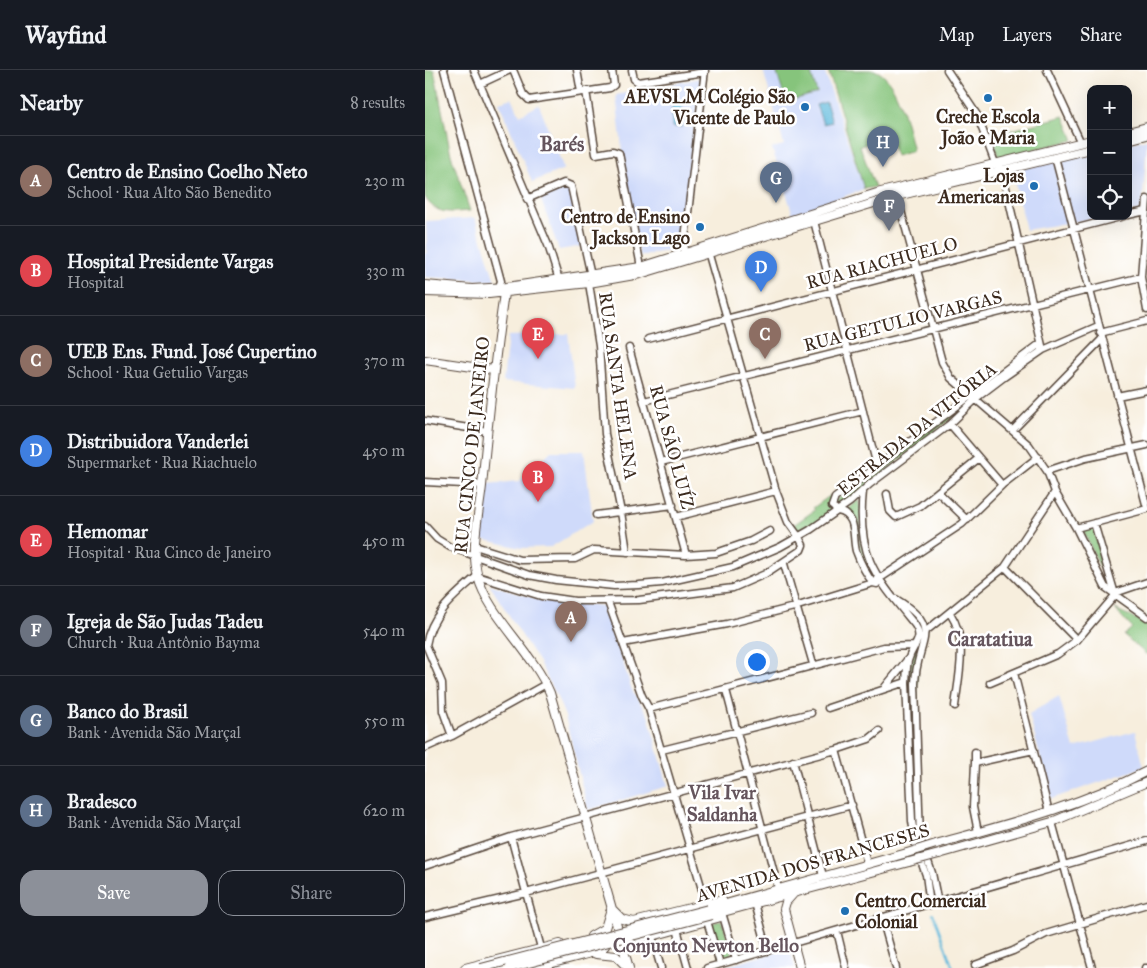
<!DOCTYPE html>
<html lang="en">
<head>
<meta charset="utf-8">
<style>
  :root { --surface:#171b24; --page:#242831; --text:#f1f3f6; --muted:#9ea1a6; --line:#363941; --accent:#8c9099 }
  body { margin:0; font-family:"IM FELL Great Primer",serif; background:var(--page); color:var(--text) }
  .controls { position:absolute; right:15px; top:15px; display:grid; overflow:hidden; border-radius:10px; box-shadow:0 5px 20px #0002 }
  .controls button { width:45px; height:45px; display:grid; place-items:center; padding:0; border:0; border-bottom:1px solid var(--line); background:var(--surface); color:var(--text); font:25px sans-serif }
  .you { position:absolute; left:331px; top:591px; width:18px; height:18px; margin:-12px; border:4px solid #fff; border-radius:50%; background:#1a73e8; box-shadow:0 0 0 8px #1a73e833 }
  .badge { display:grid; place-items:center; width:32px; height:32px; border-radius:50%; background:var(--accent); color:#fff; font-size:16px; font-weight:700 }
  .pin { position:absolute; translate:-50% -41px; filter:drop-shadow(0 1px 2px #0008) }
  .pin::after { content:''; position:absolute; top:26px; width:18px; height:15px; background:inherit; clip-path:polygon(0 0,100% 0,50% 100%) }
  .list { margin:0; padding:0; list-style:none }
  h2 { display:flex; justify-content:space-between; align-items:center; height:65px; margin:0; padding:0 20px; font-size:21px }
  h2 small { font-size:16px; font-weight:400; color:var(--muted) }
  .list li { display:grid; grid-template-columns:32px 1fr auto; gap:15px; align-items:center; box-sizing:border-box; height:90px; padding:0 20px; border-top:1px solid var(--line) }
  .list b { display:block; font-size:19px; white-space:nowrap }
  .list p { margin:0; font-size:16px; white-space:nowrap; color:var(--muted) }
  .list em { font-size:16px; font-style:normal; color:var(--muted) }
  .actions { display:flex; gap:10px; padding:15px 20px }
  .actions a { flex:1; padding:11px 0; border:1px solid var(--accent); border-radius:15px; text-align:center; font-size:18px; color:var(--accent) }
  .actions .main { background:var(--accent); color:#fff }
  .icon { flex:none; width:28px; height:28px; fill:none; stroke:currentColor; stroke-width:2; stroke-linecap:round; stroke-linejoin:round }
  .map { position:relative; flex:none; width:722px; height:898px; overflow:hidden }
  header { display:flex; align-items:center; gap:30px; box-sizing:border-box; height:70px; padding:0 25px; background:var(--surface); border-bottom:1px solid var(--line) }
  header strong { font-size:24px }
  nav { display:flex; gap:28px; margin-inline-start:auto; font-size:18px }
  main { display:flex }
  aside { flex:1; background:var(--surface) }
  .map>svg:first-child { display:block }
  .built { fill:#cfdafa }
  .green { fill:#86c47b; stroke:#60774c }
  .water { fill:#5fbadd; stroke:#4d727e }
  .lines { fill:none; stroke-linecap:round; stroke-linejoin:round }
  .stream { stroke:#5fbadd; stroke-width:2 }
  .minor-casing { stroke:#57473b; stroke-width:9 }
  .major-casing { stroke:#57473b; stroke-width:10 }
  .minor { stroke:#fff; stroke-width:6 }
  .major { stroke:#fff; stroke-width:8 }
  .major-bridge-casing { stroke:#57473b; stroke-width:10; stroke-linecap:butt }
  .major-bridge { stroke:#fff; stroke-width:8 }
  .poi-dot { fill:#1f6fb2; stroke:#fff; stroke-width:2 }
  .labels { text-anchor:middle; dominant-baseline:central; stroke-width:5; stroke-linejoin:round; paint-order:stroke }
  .poi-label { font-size:18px; font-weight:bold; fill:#3b2a1e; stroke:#fff; text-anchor:end }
  .street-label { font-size:18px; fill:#3b2a1e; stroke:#fff }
  .neighbourhood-label { font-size:19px; font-weight:bold; fill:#65555d; stroke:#fff }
  .quarter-label { font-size:20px; font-weight:bold; fill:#65555d; stroke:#fff }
</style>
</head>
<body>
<header>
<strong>Wayfind</strong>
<nav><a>Map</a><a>Layers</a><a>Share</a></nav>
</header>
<main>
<aside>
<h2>Nearby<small>8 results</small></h2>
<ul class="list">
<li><span class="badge" style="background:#8d6e63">A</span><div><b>Centro de Ensino Coelho Neto</b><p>School · Rua Alto São Benedito</p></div><em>230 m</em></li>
<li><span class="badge" style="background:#e0444e">B</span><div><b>Hospital Presidente Vargas</b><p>Hospital</p></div><em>330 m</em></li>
<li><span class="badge" style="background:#8d6e63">C</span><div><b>UEB Ens. Fund. José Cupertino</b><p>School · Rua Getulio Vargas</p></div><em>370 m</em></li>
<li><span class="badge" style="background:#3f7fe0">D</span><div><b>Distribuidora Vanderlei</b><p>Supermarket · Rua Riachuelo</p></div><em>450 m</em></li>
<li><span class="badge" style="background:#e0444e">E</span><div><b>Hemomar</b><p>Hospital · Rua Cinco de Janeiro</p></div><em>450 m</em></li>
<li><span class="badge" style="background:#6b7280">F</span><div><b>Igreja de São Judas Tadeu</b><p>Church · Rua Antônio Bayma</p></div><em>540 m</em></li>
<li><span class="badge" style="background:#5c6f8a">G</span><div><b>Banco do Brasil</b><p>Bank · Avenida São Marçal</p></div><em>550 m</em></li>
<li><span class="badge" style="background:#5c6f8a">H</span><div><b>Bradesco</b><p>Bank · Avenida São Marçal</p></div><em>620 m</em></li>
</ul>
<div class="actions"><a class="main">Save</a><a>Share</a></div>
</aside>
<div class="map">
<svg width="722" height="898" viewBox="0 0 722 898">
  <rect width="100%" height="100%" fill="#fff"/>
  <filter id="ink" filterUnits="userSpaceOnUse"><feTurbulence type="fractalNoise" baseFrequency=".02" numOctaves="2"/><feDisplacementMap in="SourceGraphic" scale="10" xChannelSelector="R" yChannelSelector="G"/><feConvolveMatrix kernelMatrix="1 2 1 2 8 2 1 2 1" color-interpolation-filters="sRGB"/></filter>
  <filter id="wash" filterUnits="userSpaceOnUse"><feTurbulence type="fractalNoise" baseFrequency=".0096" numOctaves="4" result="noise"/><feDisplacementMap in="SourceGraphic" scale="20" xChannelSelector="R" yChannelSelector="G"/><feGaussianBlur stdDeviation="1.12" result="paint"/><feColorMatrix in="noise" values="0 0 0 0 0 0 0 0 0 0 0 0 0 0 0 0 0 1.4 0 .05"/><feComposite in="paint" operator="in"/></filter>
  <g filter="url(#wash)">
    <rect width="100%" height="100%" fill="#f7eedd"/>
    <path class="built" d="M338 0H399L439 119 368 145 347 78 359 75Z
      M276 8 255 178 215 186 202 123 191 25Z
      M87 28 95 45 114 35 139 99 107 112 74 32Z
      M722 69 717 140 703 143V74Z
      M666 82V146H683L601 160 587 101Z
      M143 115 158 176 134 180 115 127Z
      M50 148 70 211 0 207V183H2L1 151Z
      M143 264 150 318 78 312 83 266Z
      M126 381H159L168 451 126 477 96 478 56 469 62 414 94 411Z
      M64 514 120 531 180 536 207 620 223 645 243 716 163 740 140 646 132 627 115 594Z
      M634 626 649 678 710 661 719 697 626 729 604 644Z
      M365 878 370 898H295Z"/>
    <path class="green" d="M0 0H9L26 85 45 141C26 142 11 146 0 127Z
      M351 0H385L392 23 361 32Z
      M403 0C417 0 436 0 449 0 474 8 482 59 488 81L471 86 464 67 435 76 450 117 439 119Z
      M639 46 649 70 573 88 569 65Z
      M536 336V340L428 427 414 437 410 436V431Z
      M406 425 403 434 407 441 377 462 372 461 367 456 390 440 388 438Z
      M432 431H435L436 471 450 507 449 510 435 483 432 459 422 440Z
      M668 456 683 515 658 460Z
      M690 539 722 554V585L699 565 707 558Z
      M490 580H493L491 716 487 704C487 668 477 612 490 580Z
      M297 850 308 886 296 890 285 854Z"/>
    <path class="water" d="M401 32 407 52 398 54 391 35Z
      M247 33H257V57H247Z"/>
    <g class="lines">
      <path class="stream" d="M508 843 528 898"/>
    </g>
  </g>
  <g filter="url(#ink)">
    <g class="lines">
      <g class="minor-casing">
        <path id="minor" d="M19 0 76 211 74 217
          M49 0 123 175 134 210
          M88 0 98 24 104 30 185 18 189 15 187 0
          M152 0 156 22
          M207 0 209 9 213 12 280 2
          M522 0 552 45 570 93 577 100 618 280
          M622 0 656 73
          M55 14 85 0
          M161 21 171 84 188 81 194 83 216 197
          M630 87 722 438
          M472 126 517 292 526 308 604 375 622 401 630 422 651 458 680 517 722 547
          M102 129 139 113 146 116 166 206
          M722 129 716 207 722 240
          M703 145 721 141
          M389 151 452 396
          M258 185 280 0
          M164 213 174 276 180 364 196 442 202 482
          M675 263 722 251
          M223 269 699 146
          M204 278 261 485
          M692 326 722 320
          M219 331 716 207
          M0 351 62 361
          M525 354 577 415
          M588 360 677 269
          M236 392 438 341
          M622 401 661 388 722 375
          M0 412 57 415
          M438 421C431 487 451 507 490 555 499 569 488 575 484 588 481 595 482 604 481 612L487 751 491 777 501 805 505 835
          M513 422 542 450
          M462 424 465 441 471 447 495 436 554 388
          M413 441 407 436 410 428 616 273
          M413 441C433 445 427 466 431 481 435 492 441 504 448 513L452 514
          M171 445 248 435
          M251 447 351 421
          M669 453 690 524
          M0 456 12 469 25 477 104 505 131 510 189 516 214 515 237 513 308 497 355 477 385 460 425 432 445 414 525 354 554 326 579 307 618 280 673 256
          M651 458 722 439
          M50 476 95 490 150 489 169 480 261 485 291 483 326 471 345 461
          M359 494 388 594
          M580 497 652 570
          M471 529C520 559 491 570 490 614L495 768 507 803 513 833
          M183 532 217 626 224 639 281 833
          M525 543C543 570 534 605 530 636
          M501 561 580 497 630 422
          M198 573 302 554 373 536 448 513 537 454 577 415 613 387
          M1 575C6 544 29 526 52 506L116 526 150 531 214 530 308 518 340 504 376 480 378 475 374 467 363 452 351 421 284 185
          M1 575 17 613 18 641 27 666
          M589 603 624 742
          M565 613 633 584 652 570 693 522 722 512
          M460 617 482 590
          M301 620 353 818
          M403 638 481 612
          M224 639 459 577 490 576
          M0 678 27 666 121 614
          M237 680 386 643
          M411 680 442 793
          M550 682V693
          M368 691 398 806
          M627 752 667 898
          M553 762 548 737 550 693 609 680
          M86 767 116 878
          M0 796 86 767 411 680 444 669 454 661
          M330 833 343 881
          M298 846 311 890
          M0 847 101 823 427 735
          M457 848 471 898
          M282 851 295 894
          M252 859 263 898
          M412 861 421 898
          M227 867 236 898
          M550 895 588 881 621 864 722 834
          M282 898 722 771
          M720 898H722"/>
      </g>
      <g class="major-casing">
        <path id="major" d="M703 62 722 57
          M703 70 722 65
          M0 215 47 219 82 217 216 197 452 123 666 70
          M82 217 79 223C70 287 63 352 57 416 54 444 45 479 53 507 63 545 108 582 125 623L204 898
          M0 222 64 224 164 213 215 204 472 126 666 79
          M0 290 68 300
          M511 774C583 754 655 736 722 701
          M514 784 627 752 722 712
          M369 823 361 832 359 839 375 898
          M186 838 197 849 209 852 297 830
          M283 839 482 783
          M287 845 484 792
          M207 862 213 868 224 867 296 847
          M166 866 180 858 185 842
          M171 884 191 886 202 897
          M40 898 135 874
          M109 898 174 881 180 876 179 869"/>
      </g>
      <use href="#minor" class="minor"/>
      <use href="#major" class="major"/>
      <g class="major-bridge-casing">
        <path id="major-bridge" d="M482 783 511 774
          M484 792 514 784
          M56 898 283 839
          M85 898 287 845"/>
      </g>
      <use href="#major-bridge" class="major-bridge"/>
    </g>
  </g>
  <g class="poi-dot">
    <circle cx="563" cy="28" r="5"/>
    <circle cx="380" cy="37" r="5"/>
    <circle cx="609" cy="116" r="5"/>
    <circle cx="275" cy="157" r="5"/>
    <circle cx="420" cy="841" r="5"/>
  </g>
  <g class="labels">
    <g class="poi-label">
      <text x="370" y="27">AEVSLM Colégio São<tspan x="370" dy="21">Vicente de Paulo</tspan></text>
      <text x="563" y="47" text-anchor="middle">Creche Escola<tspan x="563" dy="21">João e Maria</tspan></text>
      <text x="599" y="106">Lojas<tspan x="599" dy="21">Americanas</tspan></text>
      <text x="265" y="147">Centro de Ensino<tspan x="265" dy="21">Jackson Lago</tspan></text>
      <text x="430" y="831" text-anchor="start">Centro Comercial<tspan x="430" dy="21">Colonial</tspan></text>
    </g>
    <g class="street-label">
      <text transform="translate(457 193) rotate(-15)">RUA RIACHUELO</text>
      <text transform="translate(478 251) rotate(-14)">RUA GETULIO VARGAS</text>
      <text transform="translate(193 316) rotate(82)">RUA SANTA HELENA</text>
      <text transform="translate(492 359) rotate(-39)">ESTRADA DA VITÓRIA</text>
      <text transform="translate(47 375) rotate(-84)">RUA CINCO DE JANEIRO</text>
      <text transform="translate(247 377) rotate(75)">RUA SÃO LUÍZ</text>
      <text transform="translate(388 793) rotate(-16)">AVENIDA DOS FRANCESES</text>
    </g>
    <g class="neighbourhood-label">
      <text x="297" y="722">Vila Ivar<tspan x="297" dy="22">Saldanha</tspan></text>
      <text x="281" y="875">Conjunto Newton Bello</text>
    </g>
    <g class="quarter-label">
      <text x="137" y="74">Barés</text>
      <text x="565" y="569">Caratatiua</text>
    </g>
  </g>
</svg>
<div class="controls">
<button>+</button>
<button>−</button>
<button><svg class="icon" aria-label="locate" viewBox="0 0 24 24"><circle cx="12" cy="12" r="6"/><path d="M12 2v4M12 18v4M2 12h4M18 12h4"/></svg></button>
</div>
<div class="you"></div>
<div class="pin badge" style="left:146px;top:572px;background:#8d6e63">A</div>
<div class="pin badge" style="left:113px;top:432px;background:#e0444e">B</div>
<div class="pin badge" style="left:340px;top:289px;background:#8d6e63">C</div>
<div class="pin badge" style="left:336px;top:222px;background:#3f7fe0">D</div>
<div class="pin badge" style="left:113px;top:289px;background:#e0444e">E</div>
<div class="pin badge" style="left:464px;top:161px;background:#6b7280">F</div>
<div class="pin badge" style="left:351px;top:133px;background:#5c6f8a">G</div>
<div class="pin badge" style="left:458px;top:97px;background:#5c6f8a">H</div>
</div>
</main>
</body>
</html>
